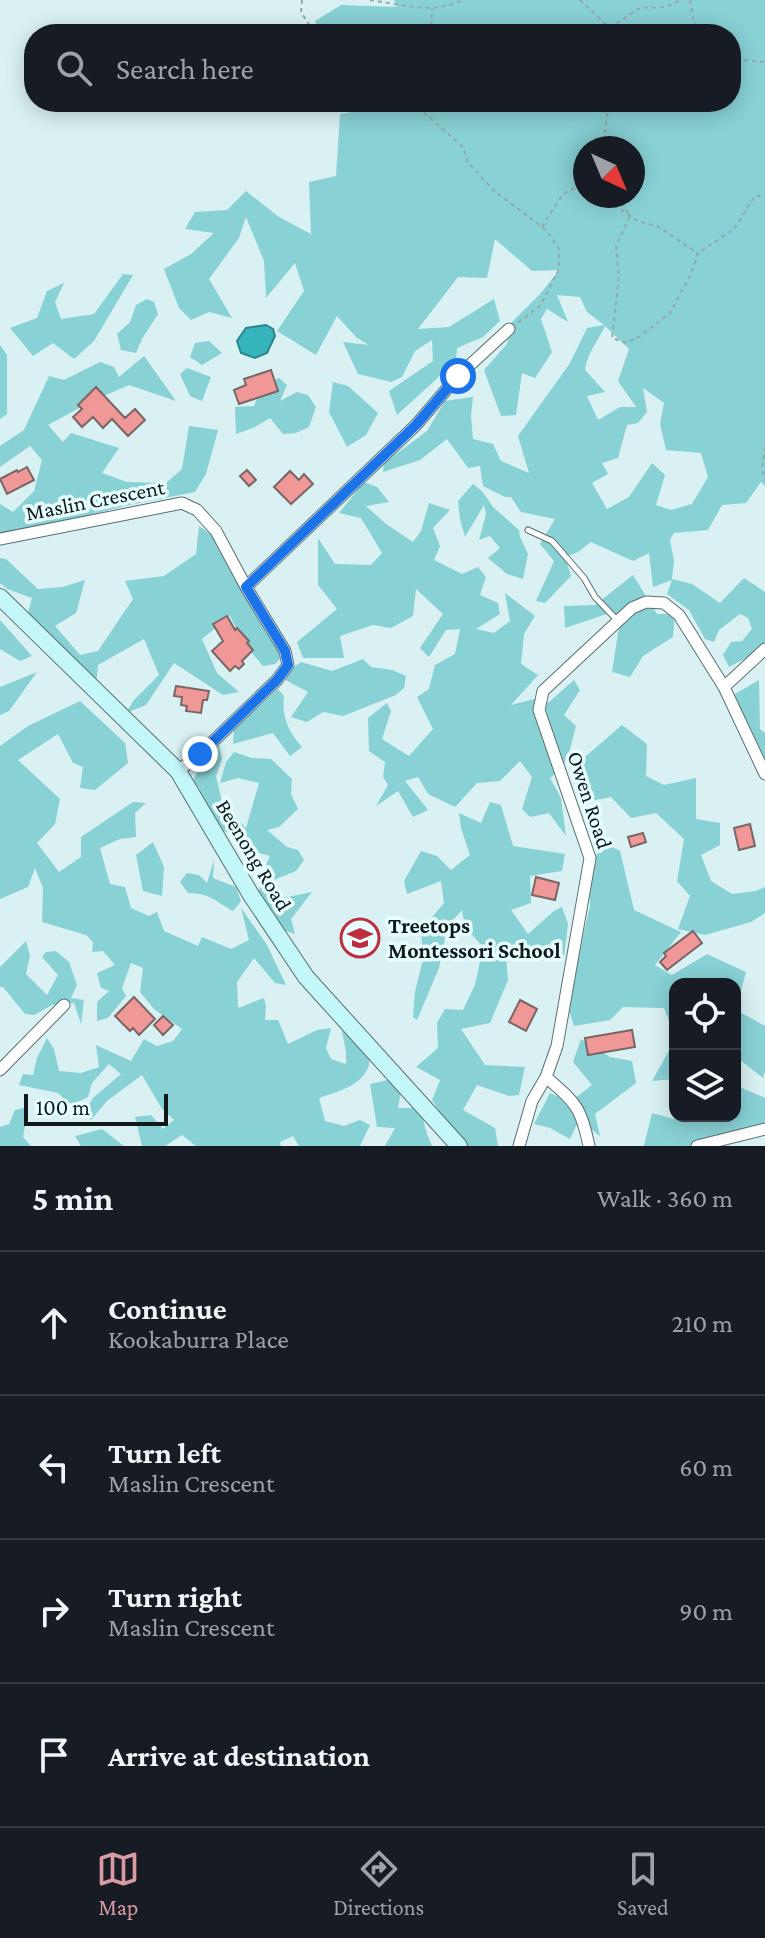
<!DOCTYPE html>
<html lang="en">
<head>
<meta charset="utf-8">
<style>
  :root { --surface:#171b24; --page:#20242c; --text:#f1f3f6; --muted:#9ea1a6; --line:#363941; --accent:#da9aa4 }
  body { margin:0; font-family:"Crimson Pro",serif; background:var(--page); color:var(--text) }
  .controls { position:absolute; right:24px; bottom:24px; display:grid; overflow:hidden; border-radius:16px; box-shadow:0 4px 20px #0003 }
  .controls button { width:72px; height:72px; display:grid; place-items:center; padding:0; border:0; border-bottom:2px solid var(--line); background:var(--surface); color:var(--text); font:40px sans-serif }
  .compass { position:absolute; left:573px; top:136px; width:72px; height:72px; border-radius:50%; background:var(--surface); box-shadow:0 4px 20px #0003; rotate:136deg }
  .scale { position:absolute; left:24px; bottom:20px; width:144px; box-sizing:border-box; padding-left:8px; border:4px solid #11191a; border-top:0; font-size:22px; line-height:28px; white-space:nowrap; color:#11191a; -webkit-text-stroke:6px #e6feff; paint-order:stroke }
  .stop { position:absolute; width:24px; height:24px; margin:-18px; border:6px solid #1a73e8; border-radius:50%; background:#fff }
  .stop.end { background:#1a73e8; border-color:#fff; box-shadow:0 2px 8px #0008 }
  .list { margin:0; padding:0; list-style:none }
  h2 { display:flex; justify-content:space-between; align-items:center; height:104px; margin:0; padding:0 32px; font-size:34px }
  h2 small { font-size:26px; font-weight:400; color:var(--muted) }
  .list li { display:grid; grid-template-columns:52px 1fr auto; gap:24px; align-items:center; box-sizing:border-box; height:144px; padding:0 32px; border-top:2px solid var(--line) }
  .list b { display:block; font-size:30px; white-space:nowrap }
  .list p { margin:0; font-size:26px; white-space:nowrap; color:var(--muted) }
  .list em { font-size:26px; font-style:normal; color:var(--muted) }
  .icon { flex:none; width:44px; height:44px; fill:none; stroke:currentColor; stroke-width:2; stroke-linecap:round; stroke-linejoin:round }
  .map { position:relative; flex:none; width:765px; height:1146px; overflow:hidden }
  .search { position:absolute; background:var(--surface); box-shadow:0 4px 20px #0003; left:24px; right:24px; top:24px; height:88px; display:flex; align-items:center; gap:20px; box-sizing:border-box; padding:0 28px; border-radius:32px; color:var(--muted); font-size:30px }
  .sheet { height:680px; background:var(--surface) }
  nav { display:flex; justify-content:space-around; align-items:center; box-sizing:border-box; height:112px; border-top:2px solid var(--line); background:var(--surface); font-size:22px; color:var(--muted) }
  nav a { display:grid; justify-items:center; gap:4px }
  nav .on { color:var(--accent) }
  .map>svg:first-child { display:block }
  .green { fill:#88d1d5; fill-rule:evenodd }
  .water { fill:#35b5bb; stroke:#2a868b; stroke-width:2 }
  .building { fill:#f09797; stroke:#796665; stroke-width:2 }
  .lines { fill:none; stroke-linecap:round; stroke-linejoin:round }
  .lane-casing { stroke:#5a6f70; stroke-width:7 }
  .street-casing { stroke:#5a6f70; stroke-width:13 }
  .secondary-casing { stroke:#5a6f70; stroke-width:18 }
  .path { stroke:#95a8a9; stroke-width:2; stroke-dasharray:4 4; stroke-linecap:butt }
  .lane { stroke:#fff; stroke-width:5 }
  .street { stroke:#fff; stroke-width:11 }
  .secondary { stroke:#c3f7fa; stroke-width:16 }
  .route { stroke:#1a73e8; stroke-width:10 }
  .labels { text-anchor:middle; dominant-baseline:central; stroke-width:7; stroke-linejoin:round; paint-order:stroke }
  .street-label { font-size:22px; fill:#11191a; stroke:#e6feff }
  .poi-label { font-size:22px; font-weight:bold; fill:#11191a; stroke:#e6feff; text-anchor:start }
</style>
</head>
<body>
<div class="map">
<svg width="765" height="1146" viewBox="0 0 765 1146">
  <rect width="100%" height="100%" fill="#d9f1f2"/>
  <path class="green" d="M394 0H765V486L761 482 746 503 722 505 708 530 674 533 670 540 674 561 672 579 692 584 720 603 744 578 765 592V646L763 649 729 667 723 655 731 642 742 641 752 629 748 618 740 614 719 630 714 642 705 639 689 610 667 594 672 580 653 587 649 553 633 561 591 542 578 552 565 557 571 576 545 603 536 601 554 561 540 544 555 519 521 512 511 497H505L483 486 480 466 468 468 447 439 420 460 383 472 384 463 427 431 445 401 473 397 471 416 473 439 493 444 501 461 529 473 518 436 570 363 587 328 604 325 587 312 580 297 557 295 568 322 547 309 541 319 552 352 535 378 522 373 516 415 501 416 484 370 507 344 512 322 541 293 559 270 532 271 495 239 487 278 458 277 418 329 449 327 494 299 500 321 483 337 457 348 456 361 397 415 389 391 433 361 432 340 415 351 402 377 391 382 358 374 343 342 369 345 357 338 337 316 316 355 277 331 304 291 295 263 266 298 264 261 246 217 239 238 209 279 232 318 209 312 191 320 179 308 164 269 191 254 214 233 185 229 195 212 227 210 246 191 279 217 311 234 309 182 336 176 340 114 376 108 363 102H731V34H321L315 21 341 5 397 7ZM585 148H633V196H585ZM605 326 629 349 618 381 636 407H620L598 420 587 396 605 392 585 370C588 351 597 343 605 326ZM643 388 664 403 660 424 666 450 701 453 708 477 692 504 671 510 656 505 665 475 652 463 629 497 607 509 592 483 608 474 602 463 618 458 627 425 638 423 647 412Z
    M123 274 133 275 94 341 74 359 53 343 33 356 10 328 37 318 47 291 64 283 55 302 61 319 94 314Z
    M147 299 154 302 158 314 142 339 136 353 121 350 117 334 130 322 136 305Z
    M209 341 222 353 202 365 190 357 195 343Z
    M0 345 7 355V414L0 419Z
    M144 356 176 401 129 385 90 402 48 425 63 442 71 433 119 448 102 473 127 482 166 483 182 469 189 426 218 430 206 474 195 492 129 505 0 537V504L13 512 34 491 42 460 30 446 0 467V446L24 430 49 376 64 380 100 362 114 367 119 377Z
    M187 368 211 377 202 401 190 396 180 374Z
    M279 378 287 385 280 401 297 392 308 395 316 407 309 427 296 433 283 434 270 418 253 428 236 434 235 407 254 406 262 386Z
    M333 382 348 386 378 413 366 435 347 447 329 412Z
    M364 482 377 487 389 502 366 506 386 524 413 542 421 531 429 503 450 510 433 528 440 546 434 560 462 574 478 567 486 577 480 595 498 603 500 614 476 629 494 633 510 621 505 593 535 616 524 634 521 664 538 675 511 705 542 697 548 703 574 680 580 690 564 715 576 726C570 748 570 763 550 778L561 798 566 836 549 813 530 817 522 809 532 777 520 761 500 781 477 783 455 807 428 794 418 777 405 781 428 810 413 817 398 791 376 806 388 785 383 777 385 762 369 751 368 718 387 703 391 711 382 739 409 756 433 729 417 697 429 689 435 665 455 654 460 629 446 630 429 657 420 648 443 614 416 589 413 616 391 628 373 625 340 636 344 658H303L297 642 337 609 318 585V538L335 564 371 565 382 553 361 518 339 513Z
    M473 484 482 491 493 507 519 530 520 537 528 554 523 579 507 574 488 558 500 548 490 536 479 540 486 514 484 505 465 537 460 519 458 501Z
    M199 526 228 546 287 651 275 664 263 666 244 644 230 616 202 639 217 673 239 692 223 695 174 663 146 705 126 713 134 700 159 675 144 639 98 665 96 685 50 640 42 626 26 620 32 598 7 589 0 583V558L6 559 38 589 62 587 85 580 76 613 55 626 80 655 98 651 133 599 125 581 164 576 196 554Z
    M633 575 657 614H675L673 637 643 656 630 677 612 672 619 627 613 612 565 628 564 606 595 605Z
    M0 620 32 656 20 661 0 649Z
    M363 659 371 667 392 670 406 676 404 688 396 695 343 716 323 712 307 722 291 717 308 692 280 677 301 662 332 671Z
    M37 672 9 711 0 715V687Z
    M759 680 760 729 765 733V769L742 733 735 694Z
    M278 689 284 696C281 716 289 733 302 747L290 756 273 733 233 744 234 730Z
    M80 701 125 743 128 763 95 790 80 788 83 767 73 763 58 734 18 760 60 799 55 824 37 843 59 872 81 857V837L133 802 146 803 135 813 136 837 120 839 100 848 110 884 125 887 131 908 149 916 157 912 164 931 198 946 202 937 231 949 249 940 241 908 267 945 286 985 275 983 254 958 237 982 238 1008 264 998 266 1006 265 1020H278L288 1044 317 1030 331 1028 326 1048 331 1059 346 1064V1052L342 1031 368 1045C368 1052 370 1059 369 1065 363 1086 336 1092 319 1098L325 1121 344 1126 360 1120 370 1125 360 1146H299L293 1136 280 1142 281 1146H196L182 1135 165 1146H142L135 1117 151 1115 163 1129 174 1120 162 1109 142 1075 107 1101 91 1120 85 1111 93 1098 121 1074 109 1064 92 1083 88 1097 71 1105 58 1093 19 1085 23 1074 33 1075 37 1058 47 1038 54 1049 59 1071 81 1073 99 1067 96 1045 131 1061 144 1039 157 1046 173 1041 182 1029 155 1010 140 992 143 968 131 963 122 988 126 996 108 1018 97 1021V1002L109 991 101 988 97 973 115 965 103 951 92 952 93 942 86 935 42 922 43 888 35 868 28 887 0 899V746L28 726Z
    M622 725 647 744 646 776 664 785 696 778V819L720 823V845L701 855 711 881 732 894 756 891 765 887V913L751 922 705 935 678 929 690 896 677 881 684 839 656 813 631 818 611 797 585 802 571 769Z
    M219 745 222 759 216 776 222 802 246 828 259 783 238 778 220 783 226 762 234 752 252 758 271 759 292 779 291 794 298 809 279 827 267 830 287 847 298 850 304 860 296 871 271 881 283 898 312 892 291 919 295 934 274 927 257 905 261 876 270 856 241 848 239 835 214 829 196 800 200 789 193 781 206 754Z
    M490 802 501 805 513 846 565 854 562 871 530 876 531 903 511 910 528 934 554 911 562 907 568 924 564 957 527 946 505 944 508 980 490 1023 461 1029 485 1065 525 1067 519 1095 509 1096 477 1085 463 1110 495 1128 498 1146H464L452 1131 432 1100 440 1080 416 1067 438 1048 437 1023 445 1009 463 1010 475 985 483 947 465 927 462 910 447 927 439 968 417 1020 413 1017 415 992 423 959 421 930 444 903 441 881 407 894 404 881 421 851 437 856 451 870 470 855 461 828 459 813 481 823Z
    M153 842 164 867 162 896 143 891 136 855Z
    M603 842 620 851 634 910 681 932 655 965 672 975 707 954 746 972 736 1010 765 1026V1072L763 1078 735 1056V984H675V1036L664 1008 623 1007 610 1020 574 1026 567 1004 590 906 589 871Z
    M214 860 213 878 236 887 241 901 233 911C213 900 212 894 188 893L180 882 187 873 199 875 207 883Z
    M26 941 30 956 26 974 47 995 58 975 42 957 46 952 56 951 69 962 77 985 71 998 84 1000 81 1024 74 1003 52 1005 34 1015 25 1014 3 987H0V967Z
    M581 1039 610 1057 632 1061 636 1083 595 1114 600 1136 579 1120 570 1139 550 1128 534 1124 550 1093 570 1102 592 1085 573 1062Z
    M675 1040V1079L652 1081Z
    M388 1080 401 1091 398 1108H420L427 1134 432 1146H385L395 1128 377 1127 370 1084Z
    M735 1088H742L765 1098V1133L706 1146H644L652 1113 674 1119 677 1116H735Z
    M28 1107 23 1137 31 1146H0V1127L9 1124 15 1110Z
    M102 1129 124 1146H81L75 1136Z"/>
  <path class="water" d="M266 325 273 329 275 336 267 353 255 358 241 353 237 341 246 328Z"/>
  <path class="building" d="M271 370 278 391 239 404 234 390 246 385 244 379Z
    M96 387 125 418 135 409 145 420 128 436 112 419 103 428 93 417 82 427 73 417 82 409 78 405Z
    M27 467 34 480 7 494 0 479 17 470 18 472Z
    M247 470 256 480 249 486 240 476Z
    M290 471 299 480 304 474 313 484 291 504 274 487Z
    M227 616 235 630 237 628 249 641 247 643 253 650 242 661 244 664 239 669 235 666 230 671 212 651 223 641 213 624Z
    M176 686 209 691 207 700H203L201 713 186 711 187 706 181 705 182 697 174 696Z
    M750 824 755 846 739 850 734 828Z
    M643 833 646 842 631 847 628 837Z
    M536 877 559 883 555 900 532 895Z
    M693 931 702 943 667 970 660 962 666 956 664 953Z
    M134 997 155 1019 139 1035 133 1028 130 1031 115 1016Z
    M520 1000 537 1009 526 1031 509 1022Z
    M163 1016 173 1025 163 1035 154 1025Z
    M632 1030 635 1047 588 1055 585 1038Z"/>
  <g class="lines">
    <g class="lane-casing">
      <path id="lane" d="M528 530 552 541 584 578 595 597 618 621"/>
    </g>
    <g class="street-casing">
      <path id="street" d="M0 539 182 503 197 510 216 531 246 587 285 651 288 665 277 680 200 754 178 771
        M246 587 416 425 458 376 509 329
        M724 687 765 649
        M0 1070 64 1005
        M546 1077C576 1103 581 1107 589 1146
        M519 1146 532 1101 546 1077 557 1046 590 858 539 710 543 691 632 608 646 602 664 603 679 615 724 687 765 774
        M697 1146 765 1129"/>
    </g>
    <g class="secondary-casing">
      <path id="secondary" d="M0 597 178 771 251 895 306 977 459 1146"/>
    </g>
    <path class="path" d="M302 0 301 12 315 34
      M370 0C398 4 436 15 462 0
      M580 0 616 34
      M690 0 694 23 701 30V34
      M431 34 432 8
      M605 34 610 28 641 7C653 8 669 9 679 0
      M731 53H735L742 60 765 62
      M412 102 464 148 467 161 493 190 546 230 559 249V269L541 305 516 324
      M600 148 605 132 609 102
      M601 196 638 221 659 227 697 253
      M618 196 630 216 616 246 619 276 612 338 627 343 642 335 670 313 691 274 698 253 734 229 755 196H765
      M542 227 563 194 577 187 585 189
      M765 447 762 469 765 479"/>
    <use href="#lane" class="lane"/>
    <use href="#street" class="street"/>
    <use href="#secondary" class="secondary"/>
  </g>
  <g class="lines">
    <path class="route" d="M200 754 277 680 288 665 285 651 246 587 416 425 458 376"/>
  </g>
  <defs>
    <g id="school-ring" transform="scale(2)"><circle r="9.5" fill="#e6feff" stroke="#be2e3f" stroke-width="1.5"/><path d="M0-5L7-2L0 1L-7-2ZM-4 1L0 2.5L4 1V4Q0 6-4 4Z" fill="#be2e3f"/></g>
  </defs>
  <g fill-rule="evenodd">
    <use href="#school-ring" x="360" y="938"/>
  </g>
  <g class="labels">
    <g class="street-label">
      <text transform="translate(95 500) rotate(-11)">Maslin Crescent</text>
      <text transform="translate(590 800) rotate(72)">Owen Road</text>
      <text transform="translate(254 855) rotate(59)">Beenong Road</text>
    </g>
    <g class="poi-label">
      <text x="388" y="925">Treetops<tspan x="388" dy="25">Montessori School</tspan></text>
    </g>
  </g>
</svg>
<div class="controls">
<button><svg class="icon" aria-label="locate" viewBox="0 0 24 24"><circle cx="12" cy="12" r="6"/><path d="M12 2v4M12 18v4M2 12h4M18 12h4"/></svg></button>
<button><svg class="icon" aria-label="layers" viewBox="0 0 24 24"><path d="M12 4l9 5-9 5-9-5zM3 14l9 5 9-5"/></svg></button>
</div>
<svg class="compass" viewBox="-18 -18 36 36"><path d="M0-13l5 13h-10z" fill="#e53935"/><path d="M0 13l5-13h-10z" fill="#9ea1a6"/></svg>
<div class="scale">100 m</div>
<div class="stop" style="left:458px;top:376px"></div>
<div class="stop end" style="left:200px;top:754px"></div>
<div class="search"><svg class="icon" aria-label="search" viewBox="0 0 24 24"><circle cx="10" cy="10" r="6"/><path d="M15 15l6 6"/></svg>Search here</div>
</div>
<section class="sheet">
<h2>5 min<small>Walk · 360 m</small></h2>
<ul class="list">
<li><svg class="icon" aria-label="ahead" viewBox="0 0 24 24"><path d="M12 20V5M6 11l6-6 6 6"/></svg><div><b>Continue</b><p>Kookaburra Place</p></div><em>210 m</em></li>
<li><svg class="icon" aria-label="left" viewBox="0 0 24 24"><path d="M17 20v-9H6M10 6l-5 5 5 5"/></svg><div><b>Turn left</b><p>Maslin Crescent</p></div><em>60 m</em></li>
<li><svg class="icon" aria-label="right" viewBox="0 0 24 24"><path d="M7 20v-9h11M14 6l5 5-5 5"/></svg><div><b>Turn right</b><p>Maslin Crescent</p></div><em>90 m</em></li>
<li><svg class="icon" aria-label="arrive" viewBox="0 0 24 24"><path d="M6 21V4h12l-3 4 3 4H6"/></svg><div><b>Arrive at destination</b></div></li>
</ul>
</section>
<nav>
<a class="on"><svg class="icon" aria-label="map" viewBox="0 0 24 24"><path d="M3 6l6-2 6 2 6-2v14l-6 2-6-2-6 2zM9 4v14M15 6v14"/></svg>Map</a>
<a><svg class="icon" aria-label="directions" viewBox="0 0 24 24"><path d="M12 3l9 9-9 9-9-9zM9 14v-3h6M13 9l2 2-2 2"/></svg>Directions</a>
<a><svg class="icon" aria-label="saved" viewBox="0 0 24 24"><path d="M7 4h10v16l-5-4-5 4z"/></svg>Saved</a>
</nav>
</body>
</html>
